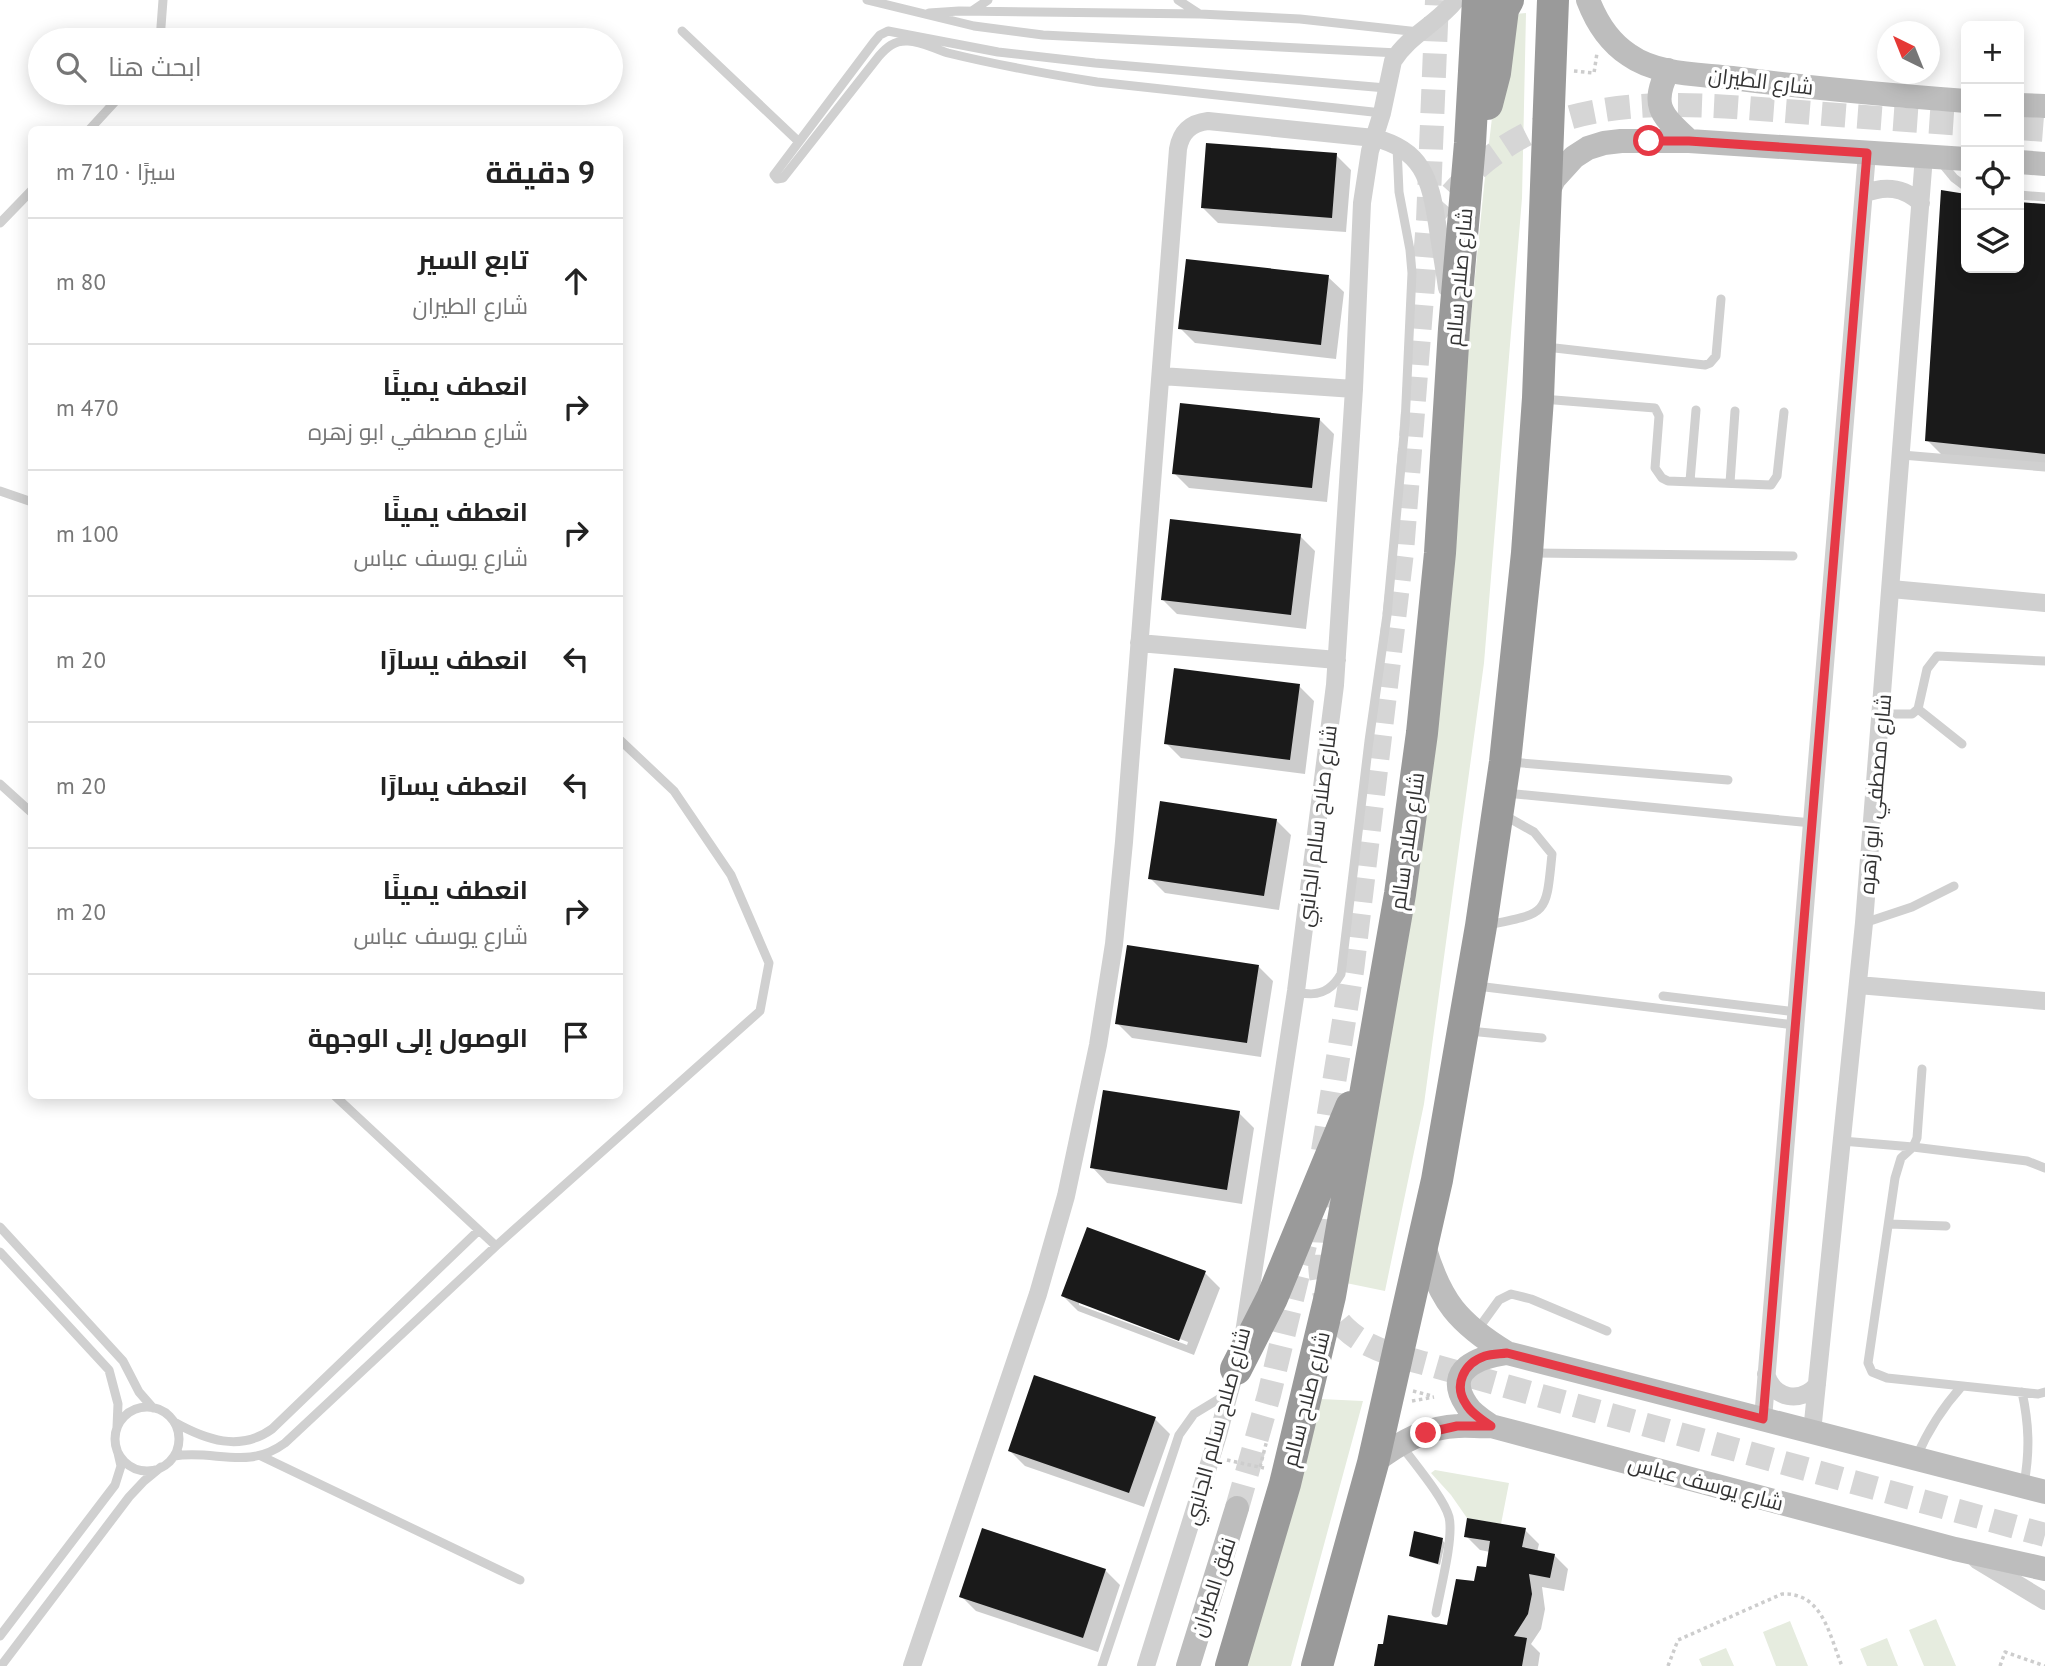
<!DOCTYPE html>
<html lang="ar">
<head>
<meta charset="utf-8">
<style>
  :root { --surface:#fff; --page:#f2f2f2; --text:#222; --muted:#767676; --line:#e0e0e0 }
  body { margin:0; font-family:"PT Sans",Cairo,sans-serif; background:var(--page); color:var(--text); direction:rtl }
  .controls { position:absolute; right:21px; top:21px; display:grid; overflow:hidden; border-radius:10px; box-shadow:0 4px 18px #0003 }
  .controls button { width:63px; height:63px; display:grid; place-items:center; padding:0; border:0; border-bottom:2px solid var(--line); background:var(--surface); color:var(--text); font:35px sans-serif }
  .compass { position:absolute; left:1877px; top:21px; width:63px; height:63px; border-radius:50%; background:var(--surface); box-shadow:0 4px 18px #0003; rotate:317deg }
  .stop { position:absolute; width:21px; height:21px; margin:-16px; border:5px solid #e63946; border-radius:50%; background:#fff }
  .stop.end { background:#e63946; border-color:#fff; box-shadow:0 2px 7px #0008 }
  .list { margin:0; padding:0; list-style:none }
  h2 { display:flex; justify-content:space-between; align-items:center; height:91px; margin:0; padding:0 28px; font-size:30px }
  h2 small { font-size:23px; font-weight:400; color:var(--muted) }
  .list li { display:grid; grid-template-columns:46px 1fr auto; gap:21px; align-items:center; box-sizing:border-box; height:126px; padding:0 28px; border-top:2px solid var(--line) }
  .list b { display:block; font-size:26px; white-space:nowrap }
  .list p { margin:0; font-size:23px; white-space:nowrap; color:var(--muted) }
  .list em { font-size:23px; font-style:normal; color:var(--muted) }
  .icon { flex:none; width:38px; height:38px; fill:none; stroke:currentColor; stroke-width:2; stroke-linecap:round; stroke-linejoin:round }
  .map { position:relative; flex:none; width:2045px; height:1666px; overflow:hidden; direction:ltr }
  .search { position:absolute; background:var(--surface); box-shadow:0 4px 18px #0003; left:28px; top:28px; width:595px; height:77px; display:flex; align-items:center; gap:18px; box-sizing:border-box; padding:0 24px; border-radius:38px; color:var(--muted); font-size:26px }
  .panel { position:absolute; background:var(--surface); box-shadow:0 4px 18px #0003; left:28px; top:126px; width:595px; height:973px; border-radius:10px; direction:rtl }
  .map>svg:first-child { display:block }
  .green { fill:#e6ecdf }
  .shadow { fill:#0003; fill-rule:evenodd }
  .building { fill:#1a1a1a }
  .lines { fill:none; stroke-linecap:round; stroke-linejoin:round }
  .secondary-tunnel { stroke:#d6d6d6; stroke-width:24; stroke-dasharray:24 12; stroke-linecap:butt }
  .path { stroke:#cdcdcd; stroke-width:3.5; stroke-dasharray:3.5 3.5; stroke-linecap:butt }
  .lane { stroke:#d0d0d0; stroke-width:9 }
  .street { stroke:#d0d0d0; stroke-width:18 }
  .secondary { stroke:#bdbdbd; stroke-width:24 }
  .highway { stroke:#9a9a9a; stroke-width:32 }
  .route { stroke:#e63946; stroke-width:9 }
  .labels { text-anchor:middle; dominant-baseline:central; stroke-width:7; stroke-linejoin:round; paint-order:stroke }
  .street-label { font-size:21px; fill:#333; stroke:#fff }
</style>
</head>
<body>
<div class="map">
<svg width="2045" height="1666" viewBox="0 0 2045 1666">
  <rect width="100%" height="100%" fill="#fff"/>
  <path class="green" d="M1526 13 1522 198 1484 663 1424 1104 1385 1291 1346 1283 1427 761 1484 186 1504 15Z
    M1320 1399 1363 1401 1291 1666H1245Z
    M1435 1470 1509 1483 1501 1524 1467 1518 1451 1495 1431 1473Z
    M1936 1619 1956 1666H1924L1909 1630Z
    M1790 1621 1808 1666H1776L1763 1632Z
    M1887 1638 1898 1666H1867L1860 1649Z
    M1726 1648 1734 1666H1702L1699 1659Z"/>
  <path class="shadow" d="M1336 155 1351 170 1346 232 1218 223 1203 208Z
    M1942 192 1966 194V268H2019V204H2045V466L1942 455 1927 440Z
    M1328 277 1344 292 1336 359 1195 343 1180 328Z
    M1319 419 1334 434 1327 502 1189 488 1174 473Z
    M1300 536 1315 551 1306 629 1177 614 1162 599Z
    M1299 686 1314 701 1305 774 1181 758 1166 743Z
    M1276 820 1291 835 1279 910 1165 893 1150 878Z
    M1258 966 1273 981 1261 1057 1132 1038 1117 1023Z
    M1239 1113 1254 1128 1242 1204 1107 1183 1092 1167Z
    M1205 1273 1220 1288 1194 1355 1078 1311 1063 1296ZM1079 1301 1188 1342 1187 1345 1079 1305Z
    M1155 1419 1170 1434 1144 1507 1025 1466 1010 1451Z
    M1525 1530 1539 1544 1537 1552 1554 1555 1568 1569 1564 1591 1542 1587 1545 1609 1541 1629 1531 1644 1540 1653 1538 1666H1376L1449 1627 1476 1583 1488 1569 1490 1552 1480 1550 1466 1536Z
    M1442 1540 1445 1543 1440 1565 1414 1558 1411 1555Z
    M1105 1570 1120 1585 1098 1652 976 1611 961 1596Z"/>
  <path class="building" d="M1206 143 1337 153 1332 218 1201 208Z
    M1941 190 1966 194V268H2019V202L2045 204V454L1925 441Z
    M1186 259 1329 275 1321 345 1178 329Z
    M1180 403 1320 418 1312 488 1172 474Z
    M1170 519 1301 534 1291 615 1161 600Z
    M1174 668 1300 684 1290 760 1164 744Z
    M1160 801 1277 819 1264 896 1148 879Z
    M1127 945 1259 965 1247 1043 1115 1024Z
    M1103 1090 1240 1111 1227 1190 1090 1168Z
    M1087 1227 1206 1271 1179 1341 1061 1296Z
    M1034 1375 1156 1417 1129 1493 1008 1451Z
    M1467 1518 1526 1528 1522 1547 1555 1554 1550 1578 1529 1574 1532 1594 1528 1614 1514 1636 1527 1638 1522 1666H1374L1378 1644H1383L1388 1615 1447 1625 1456 1579 1474 1581 1477 1566 1486 1567 1490 1541 1464 1537Z
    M982 1528 1106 1569 1083 1638 959 1597Z
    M1414 1531 1443 1538 1438 1564 1409 1556Z"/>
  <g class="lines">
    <path class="secondary-tunnel" d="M2019 128 2045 130
      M1428 221C1449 196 1469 172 1496 153 1576 94 1681 103 1774 110 1838 115 1902 120 1966 124
      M1323 1151 1352 971 1402 552 1428 221 1437 0
      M1326 1183C1322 1230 1307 1292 1346 1329 1370 1352 1407 1358 1438 1367 1474 1377 1509 1387 1545 1397 1712 1443 1878 1489 2045 1535
      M1237 1508 1269 1395 1305 1245"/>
    <path class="path" d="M1574 71 1594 73 1597 53
      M1413 1391 1432 1396
      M1412 1401 1434 1397
      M1227 1460 1264 1468
      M1260 1467 1267 1440
      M1668 1666 1678 1640 1782 1594C1823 1592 1829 1635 1842 1666
      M2000 1666 2005 1652 2045 1666"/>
    <path class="lane" d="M867 0 974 26 1043 35 1398 53
      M1178 0 1198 13
      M972 11 988 0
      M929 13 959 11 1200 14 1300 19 1419 32
      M682 31 798 141
      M160 40 163 0
      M1382 113 1097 82C1047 74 997 65 948 53 934 49 920 40 906 41 894 41 887 47 879 56L783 178 777 179 774 175 874 42 880 35 888 31 998 52 1095 63 1386 88
      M89 130 123 93
      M1940 161 1954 178 1966 187
      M2019 195 2045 197
      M0 223 32 190
      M1546 347 1705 365 1710 363 1716 356 1721 299
      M1542 399 1655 408 1659 416 1655 468 1662 478 1668 481 1771 485 1777 476 1784 412
      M1902 455 2045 467
      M1690 481 1696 410
      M1730 483 1735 411
      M0 491 32 502
      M1533 553 1793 556
      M1918 709 1962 744
      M1882 714H1912L1918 709 1927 669 1937 656 2045 661
      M1510 762 1728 780
      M0 784 32 813
      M1506 793 1812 823
      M1864 923 1912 907 1954 886
      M1488 925C1548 913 1546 915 1552 854L1534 832 1502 814
      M1477 986 1795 1025
      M1296 991C1315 998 1331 992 1341 974L1369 741 1387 615 1405 424 1412 273 1410 250 1399 192 1397 147
      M1663 996 1796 1012
      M1469 1031 1542 1038
      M1922 1069 1917 1138 1913 1147 1901 1158 1895 1178 1868 1363 1872 1372 1887 1378 2038 1394 2045 1392
      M335 1096 496 1246
      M1842 1141 1913 1147 2027 1161 2045 1168
      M1889 1224 1946 1226
      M0 1227 123 1361 139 1392 153 1408
      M0 1252 109 1370 118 1404 117 1427
      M1478 1329 1499 1300 1511 1294 1531 1299 1607 1331
      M2022 1392C2029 1424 2030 1451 2024 1484
      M115 1439a32 32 0 1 1 64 0a32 32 0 1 1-64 0Z
      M174 1422C206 1440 240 1452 272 1429L479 1230
      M1401 1445C1414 1463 1444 1498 1449 1517 1454 1538 1440 1590 1436 1613
      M174 1456C215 1449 247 1471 285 1443L496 1246 760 1011 769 963 731 875 674 791 620 740
      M261 1456 520 1580
      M1916 1458C1928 1430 1942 1408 1962 1386
      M0 1636 115 1485 121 1466 118 1453
      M1 1666 129 1497 144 1481 161 1467
      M1102 1666 1179 1435 1194 1414 1227 1394"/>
    <path class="street" d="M1864 194C1885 185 1903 187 1921 203
      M1161 376 1354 389
      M1891 589 2045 603
      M1139 643 1337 660
      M1858 985 2045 1001
      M1244 1333 1296 991 1335 685 1354 389 1362 203 1370 151 1382 113 1393 61C1409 35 1437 24 1456 0
      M1766 1374C1774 1399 1800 1404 1817 1385
      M1763 1419 1867 153
      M1812 1432 1864 923 1924 156
      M1977 1560 2045 1601
      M912 1666 1038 1294 1066 1196 1098 1045 1114 944 1124 842 1178 149C1181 132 1191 123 1208 121L1374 138C1422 149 1430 179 1437 223 1440 244 1444 266 1447 288
      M1146 1666 1218 1435 1238 1360"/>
    <path class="secondary" d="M1588 0C1596 21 1609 42 1629 55 1657 75 1699 74 1732 78 1810 88 1888 95 1966 101
      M1668 70C1650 107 1662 115 1689 141
      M2019 105 2045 106
      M2019 162 2045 164
      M1546 196 1554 179 1574 157 1588 148 1604 143 1621 141H1689L1966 159
      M1424 1246C1440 1301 1458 1323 1507 1353L2045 1492
      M1491 1426C1482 1420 1471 1413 1466 1404 1443 1369 1480 1357 1507 1353
      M1373 1463C1397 1444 1427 1427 1458 1426 1469 1425 1480 1427 1491 1426L1955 1549 2045 1569
      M1188 1666 1237 1508"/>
    <path class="highway" d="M1487 104 1495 73 1503 9 1508 0
      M1236 1369 1272 1298 1351 1107
      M1231 1666 1285 1484 1330 1296 1400 894 1422 733 1440 553 1454 329 1470 143 1478 0
      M1317 1666 1373 1463 1437 1180 1481 926 1505 762 1527 553 1538 398 1553 0"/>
  </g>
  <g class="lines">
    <path class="route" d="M1426 1433 1457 1426H1491C1482 1420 1471 1413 1466 1404 1453 1385 1464 1363 1485 1356 1492 1354 1500 1354 1507 1353L1763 1419 1867 153 1689 141H1649"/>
  </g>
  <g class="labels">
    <g class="street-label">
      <text transform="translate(1761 81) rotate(7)">شارع الطيران</text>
      <text transform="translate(1459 277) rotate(-85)">شارع صلاح سالم</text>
      <text transform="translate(1875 794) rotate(-85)">شارع مصطفي ابو زهره</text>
      <text transform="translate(1317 826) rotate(-83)">شارع صلاح سالم الجانبي</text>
      <text transform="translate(1407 841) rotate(-82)">شارع صلاح سالم</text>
      <text transform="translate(1306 1399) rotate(-76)">شارع صلاح سالم</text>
      <text transform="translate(1217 1426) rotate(-75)">شارع صلاح سالم الجانبي</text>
      <text transform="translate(1706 1483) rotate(15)">شارع يوسف عباس</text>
      <text transform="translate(1213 1587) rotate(-72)">نفق الطيران</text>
    </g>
  </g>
</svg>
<div class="controls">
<button>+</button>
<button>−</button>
<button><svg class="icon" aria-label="locate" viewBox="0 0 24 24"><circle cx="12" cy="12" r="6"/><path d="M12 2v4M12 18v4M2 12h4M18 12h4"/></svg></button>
<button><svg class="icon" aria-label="layers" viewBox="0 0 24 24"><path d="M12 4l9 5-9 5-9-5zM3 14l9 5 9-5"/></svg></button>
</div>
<svg class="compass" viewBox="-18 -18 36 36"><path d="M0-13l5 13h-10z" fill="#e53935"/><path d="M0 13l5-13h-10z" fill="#767676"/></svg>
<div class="stop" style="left:1649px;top:141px"></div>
<div class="stop end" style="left:1426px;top:1433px"></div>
<div class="search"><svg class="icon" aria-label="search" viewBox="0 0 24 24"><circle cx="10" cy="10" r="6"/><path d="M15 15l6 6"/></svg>ابحث هنا</div>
<section class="panel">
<h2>9 دقيقة<small>سيرًا · 710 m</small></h2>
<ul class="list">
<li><svg class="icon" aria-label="ahead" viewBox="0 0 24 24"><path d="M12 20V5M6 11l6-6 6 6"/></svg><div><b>تابع السير</b><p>شارع الطيران</p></div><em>80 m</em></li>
<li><svg class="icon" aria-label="right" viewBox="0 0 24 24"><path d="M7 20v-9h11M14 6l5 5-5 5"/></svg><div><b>انعطف يمينًا</b><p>شارع مصطفي ابو زهره</p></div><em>470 m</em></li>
<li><svg class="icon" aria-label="right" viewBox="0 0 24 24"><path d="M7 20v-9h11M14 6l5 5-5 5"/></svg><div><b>انعطف يمينًا</b><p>شارع يوسف عباس</p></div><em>100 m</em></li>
<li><svg class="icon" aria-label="left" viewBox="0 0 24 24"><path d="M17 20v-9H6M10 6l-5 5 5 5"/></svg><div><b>انعطف يسارًا</b></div><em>20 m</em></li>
<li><svg class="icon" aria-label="left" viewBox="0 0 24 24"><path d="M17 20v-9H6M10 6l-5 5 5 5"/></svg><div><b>انعطف يسارًا</b></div><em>20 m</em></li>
<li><svg class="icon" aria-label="right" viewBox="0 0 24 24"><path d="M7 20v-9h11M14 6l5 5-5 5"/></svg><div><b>انعطف يمينًا</b><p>شارع يوسف عباس</p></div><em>20 m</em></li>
<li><svg class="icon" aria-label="arrive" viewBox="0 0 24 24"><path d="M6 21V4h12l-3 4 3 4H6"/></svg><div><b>الوصول إلى الوجهة</b></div></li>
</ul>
</section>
</div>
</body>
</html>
